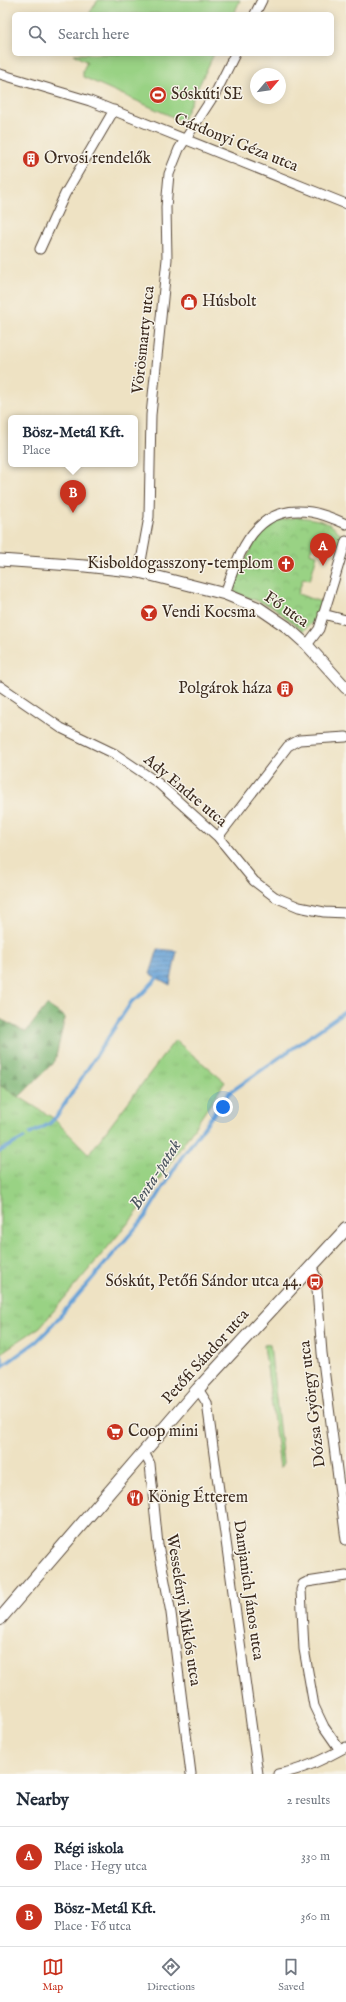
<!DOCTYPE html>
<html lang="en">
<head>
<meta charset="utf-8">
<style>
  :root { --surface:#fff; --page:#f6f6f7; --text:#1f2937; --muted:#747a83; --line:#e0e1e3; --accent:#c8321e }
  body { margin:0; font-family:"IM FELL English",serif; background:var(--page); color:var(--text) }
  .compass { position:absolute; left:250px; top:68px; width:36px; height:36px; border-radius:50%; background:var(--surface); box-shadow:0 2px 10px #0003; rotate:61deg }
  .you { position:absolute; left:223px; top:1107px; width:14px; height:14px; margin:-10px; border:3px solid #fff; border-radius:50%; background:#1a73e8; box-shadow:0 0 0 6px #1a73e833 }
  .badge { display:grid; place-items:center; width:26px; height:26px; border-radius:50%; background:var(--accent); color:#fff; font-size:13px; font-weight:700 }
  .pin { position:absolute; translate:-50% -33px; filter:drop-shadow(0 1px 2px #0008) }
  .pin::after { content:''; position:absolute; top:21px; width:14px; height:12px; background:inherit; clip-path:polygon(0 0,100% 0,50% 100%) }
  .popup { position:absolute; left:8px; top:415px; width:130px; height:52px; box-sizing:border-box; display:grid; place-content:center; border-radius:6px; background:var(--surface); filter:drop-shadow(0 1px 3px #0005); font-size:13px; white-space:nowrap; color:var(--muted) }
  .popup b { font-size:15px; color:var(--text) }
  .popup::after { content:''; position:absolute; left:50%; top:100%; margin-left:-8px; border:8px solid transparent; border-top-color:var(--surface) }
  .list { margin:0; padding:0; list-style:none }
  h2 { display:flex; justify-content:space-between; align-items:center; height:52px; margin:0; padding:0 16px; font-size:17px }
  h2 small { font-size:13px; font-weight:400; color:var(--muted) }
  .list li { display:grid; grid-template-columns:26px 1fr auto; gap:12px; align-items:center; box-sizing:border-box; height:60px; padding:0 16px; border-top:1px solid var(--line) }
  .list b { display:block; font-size:15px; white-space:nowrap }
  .list p { margin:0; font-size:13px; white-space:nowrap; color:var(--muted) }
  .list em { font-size:13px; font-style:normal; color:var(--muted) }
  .icon { flex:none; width:22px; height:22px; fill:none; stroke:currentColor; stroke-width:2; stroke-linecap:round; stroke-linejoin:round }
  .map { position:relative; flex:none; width:346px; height:1774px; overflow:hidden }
  .search { position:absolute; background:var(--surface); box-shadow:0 2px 10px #0003; left:12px; right:12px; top:12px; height:44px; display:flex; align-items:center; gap:10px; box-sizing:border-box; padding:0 14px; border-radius:6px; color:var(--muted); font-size:15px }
  .sheet { height:172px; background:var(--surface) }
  nav { display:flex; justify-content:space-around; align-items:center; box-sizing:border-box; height:56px; border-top:1px solid var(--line); background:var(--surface); font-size:11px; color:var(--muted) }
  nav a { display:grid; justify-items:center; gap:2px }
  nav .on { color:var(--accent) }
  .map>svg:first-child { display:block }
  .grass { fill:url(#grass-tufts); stroke:#6a7e51 }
  .forest { fill:url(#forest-firs); stroke:#5a6f48 }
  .park { fill:url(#park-crowns); stroke:#6a7e51 }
  .pitch { fill:#99d284; stroke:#6a7e51 }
  .water { fill:url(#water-rules); stroke:#51667a }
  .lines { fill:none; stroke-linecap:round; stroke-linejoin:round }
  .stream { stroke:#67a2d7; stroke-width:3.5 }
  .minor-casing { stroke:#564637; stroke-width:11 }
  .tertiary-casing { stroke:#564637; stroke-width:13 }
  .secondary-casing { stroke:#564637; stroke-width:14 }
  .minor { stroke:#fff; stroke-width:9 }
  .tertiary { stroke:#fff; stroke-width:11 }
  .secondary { stroke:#fff; stroke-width:12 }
  .labels { text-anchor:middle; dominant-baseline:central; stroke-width:3; stroke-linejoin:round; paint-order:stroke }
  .poi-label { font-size:16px; fill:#3b2a1e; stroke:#f7f3e8; text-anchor:start }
  .street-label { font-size:16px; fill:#3b2a1e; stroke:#f7f3e8 }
  .water-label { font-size:17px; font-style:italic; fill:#4a545f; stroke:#f7f3e8 }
</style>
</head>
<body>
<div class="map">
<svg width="346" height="1774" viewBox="0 0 346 1774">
  <defs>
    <pattern id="grass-tufts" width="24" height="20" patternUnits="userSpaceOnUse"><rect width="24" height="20" fill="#99d284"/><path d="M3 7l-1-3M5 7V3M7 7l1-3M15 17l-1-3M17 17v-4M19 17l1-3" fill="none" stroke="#85b472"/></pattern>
    <pattern id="forest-firs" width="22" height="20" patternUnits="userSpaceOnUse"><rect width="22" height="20" fill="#7ab472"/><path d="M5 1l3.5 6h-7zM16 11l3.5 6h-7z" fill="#65935d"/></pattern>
    <pattern id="park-crowns" width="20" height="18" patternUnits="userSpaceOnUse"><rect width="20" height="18" fill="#99d284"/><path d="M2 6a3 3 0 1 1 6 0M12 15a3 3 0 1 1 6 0" fill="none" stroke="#85b472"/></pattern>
    <pattern id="water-rules" width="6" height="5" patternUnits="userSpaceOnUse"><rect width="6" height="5" fill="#67a2d7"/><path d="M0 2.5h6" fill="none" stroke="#5684ae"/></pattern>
  </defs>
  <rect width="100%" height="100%" fill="#f7f3e8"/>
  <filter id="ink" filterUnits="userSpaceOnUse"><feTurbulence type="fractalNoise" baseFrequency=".025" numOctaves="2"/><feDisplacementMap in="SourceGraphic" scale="8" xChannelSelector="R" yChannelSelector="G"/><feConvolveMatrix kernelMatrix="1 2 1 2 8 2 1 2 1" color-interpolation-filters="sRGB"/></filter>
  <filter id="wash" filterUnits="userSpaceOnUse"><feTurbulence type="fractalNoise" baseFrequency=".012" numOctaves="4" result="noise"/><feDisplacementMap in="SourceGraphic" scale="16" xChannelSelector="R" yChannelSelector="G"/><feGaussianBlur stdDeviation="0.9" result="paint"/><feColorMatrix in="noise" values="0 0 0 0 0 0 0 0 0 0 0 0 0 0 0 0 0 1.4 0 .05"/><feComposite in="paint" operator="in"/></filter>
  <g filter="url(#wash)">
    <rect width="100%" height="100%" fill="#eee2c3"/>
    <path class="grass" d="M175 1040 225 1082 136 1214 40 1327 5 1350 0 1356V1085L53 1118 89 1154Z
      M270 1344 283 1463 280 1468 264 1345Z"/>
    <path class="forest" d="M47 1005 65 1017 55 1061 19 1097 0 1085V1019L26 1032Z"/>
    <path class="park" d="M298 517C315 519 330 520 341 535L339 544 315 537 310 553 317 555 310 580 303 578 298 594 321 602 315 620 303 631 273 607 234 592V583L257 537 266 526 275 521Z"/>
    <path class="pitch" d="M98 0H240L234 14H89Z
      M73 54H214L182 121 83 77V70L87 62Z"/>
    <path class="water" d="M158 949 177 951 170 985 150 974Z"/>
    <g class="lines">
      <path class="stream" d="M30 1134 49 1124 56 1117 132 1001 140 996 157 978
        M0 1151 24 1138
        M1 1356 4 1365
        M0 1368 37 1341 49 1329 145 1217 181 1158 229 1093 346 1011"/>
    </g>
  </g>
  <g filter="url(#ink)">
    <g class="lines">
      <g class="minor-casing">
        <path id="minor" d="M255 14 262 0
          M0 74 90 101 346 204
          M40 249 65 194 114 110
          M139 572 149 517 151 415 167 259 166 207 169 174 179 149 216 92 235 54
          M225 594C239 551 256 503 311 512 323 514 335 519 346 524
          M323 614 346 620
          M307 645 319 629 346 541
          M0 686 61 728 115 754 158 783 218 837 254 881 275 897 299 907 324 912 346 913
          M218 837 288 746 299 740 346 737
          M311 1266 316 1277 322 1353 346 1540
          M198 1389 207 1403 258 1774
          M144 1452 150 1464 158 1545 171 1613 191 1774
          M340 1750 324 1727 314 1706 304 1649 301 1590 303 1584 307 1582 346 1576
          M278 1774C303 1770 324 1759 346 1747"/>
      </g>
      <g class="tertiary-casing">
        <path id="tertiary" d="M0 560 85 566 139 572 225 594 259 608 287 627 307 645 346 688"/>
      </g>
      <g class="secondary-casing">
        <path id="secondary" d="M0 1619 198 1389 346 1229"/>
      </g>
      <use href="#minor" class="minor"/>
      <use href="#tertiary" class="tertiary"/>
      <use href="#secondary" class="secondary"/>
    </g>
  </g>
  <defs>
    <g id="stadium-disc" transform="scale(0.9)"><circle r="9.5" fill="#c8321e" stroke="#f7f3e8"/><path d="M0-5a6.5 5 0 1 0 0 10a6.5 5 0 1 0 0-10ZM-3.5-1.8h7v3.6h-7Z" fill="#fff"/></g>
    <g id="building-disc" transform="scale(0.9)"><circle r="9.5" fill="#c8321e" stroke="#f7f3e8"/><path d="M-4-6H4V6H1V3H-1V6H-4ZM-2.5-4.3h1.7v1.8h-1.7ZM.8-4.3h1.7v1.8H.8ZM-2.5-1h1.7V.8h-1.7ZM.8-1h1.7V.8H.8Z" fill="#fff"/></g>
    <g id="shop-disc" transform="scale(0.9)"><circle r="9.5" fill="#c8321e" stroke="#f7f3e8"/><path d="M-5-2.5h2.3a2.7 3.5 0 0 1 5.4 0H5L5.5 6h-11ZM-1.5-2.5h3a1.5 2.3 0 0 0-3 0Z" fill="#fff"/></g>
    <g id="church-disc" transform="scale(0.9)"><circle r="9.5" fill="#c8321e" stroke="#f7f3e8"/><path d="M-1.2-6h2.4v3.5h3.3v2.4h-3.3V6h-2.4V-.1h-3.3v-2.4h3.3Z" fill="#fff"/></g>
    <g id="bar-disc" transform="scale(0.9)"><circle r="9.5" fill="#c8321e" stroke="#f7f3e8"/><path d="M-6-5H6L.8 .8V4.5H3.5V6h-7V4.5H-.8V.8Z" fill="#fff"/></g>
    <g id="bus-disc" transform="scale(0.9)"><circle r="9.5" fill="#c8321e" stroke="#f7f3e8"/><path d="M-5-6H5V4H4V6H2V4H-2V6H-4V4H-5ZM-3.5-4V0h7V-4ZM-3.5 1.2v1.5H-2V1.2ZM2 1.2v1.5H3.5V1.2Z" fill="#fff"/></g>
    <g id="supermarket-disc" transform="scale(0.9)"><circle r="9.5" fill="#c8321e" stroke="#f7f3e8"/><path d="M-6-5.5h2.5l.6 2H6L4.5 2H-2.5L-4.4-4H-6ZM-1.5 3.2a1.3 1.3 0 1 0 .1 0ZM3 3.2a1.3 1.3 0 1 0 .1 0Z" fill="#fff"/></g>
    <g id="restaurant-disc" transform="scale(0.9)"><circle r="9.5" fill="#c8321e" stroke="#f7f3e8"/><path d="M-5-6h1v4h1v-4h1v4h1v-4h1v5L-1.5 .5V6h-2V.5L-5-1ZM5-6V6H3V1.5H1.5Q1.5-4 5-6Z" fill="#fff"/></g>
  </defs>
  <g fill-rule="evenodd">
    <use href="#stadium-disc" x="158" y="95"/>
    <use href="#building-disc" x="31" y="159"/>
    <use href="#shop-disc" x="189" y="302"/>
    <use href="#church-disc" x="286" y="564"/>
    <use href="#bar-disc" x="149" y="613"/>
    <use href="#building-disc" x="285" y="689"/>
    <use href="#bus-disc" x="315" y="1282"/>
    <use href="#supermarket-disc" x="115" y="1432"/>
    <use href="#restaurant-disc" x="135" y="1498"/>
  </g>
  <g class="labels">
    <g class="poi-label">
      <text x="171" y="95">Sóskúti SE</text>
      <text x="44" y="159">Orvosi rendelők</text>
      <text x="202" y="302">Húsbolt</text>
      <text x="273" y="564" text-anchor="end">Kisboldogasszony-templom</text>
      <text x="162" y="613">Vendi Kocsma</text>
      <text x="272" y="689" text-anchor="end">Polgárok háza</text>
      <text x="302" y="1282" text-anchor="end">Sóskút, Petőfi Sándor utca 44.</text>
      <text x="128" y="1432">Coop mini</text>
      <text x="148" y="1498">König Étterem</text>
    </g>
    <g class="street-label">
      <text transform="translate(236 143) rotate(22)">Gárdonyi Géza utca</text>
      <text transform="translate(144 340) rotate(-84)">Vörösmarty utca</text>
      <text transform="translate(286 610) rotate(35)">Fő utca</text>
      <text transform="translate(185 791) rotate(40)">Ady Endre utca</text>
      <text transform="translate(206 1357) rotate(-48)">Petőfi Sándor utca</text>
      <text transform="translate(313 1404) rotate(-97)">Dózsa György utca</text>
      <text transform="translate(248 1590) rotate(82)">Damjanich János utca</text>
      <text transform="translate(183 1610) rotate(81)">Wesselényi Miklós utca</text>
    </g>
    <g class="water-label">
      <text transform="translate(156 1175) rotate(-57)">Benta-patak</text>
    </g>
  </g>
</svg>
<svg class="compass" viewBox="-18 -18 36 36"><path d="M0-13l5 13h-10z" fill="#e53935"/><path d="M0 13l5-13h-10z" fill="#747a83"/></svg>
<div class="you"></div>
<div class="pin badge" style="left:323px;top:566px">A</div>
<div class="pin badge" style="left:73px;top:513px">B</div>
<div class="popup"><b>Bösz-Metál Kft.</b>Place</div>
<div class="search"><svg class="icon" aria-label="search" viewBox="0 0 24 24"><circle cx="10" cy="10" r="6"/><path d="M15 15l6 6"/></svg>Search here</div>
</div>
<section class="sheet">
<h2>Nearby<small>2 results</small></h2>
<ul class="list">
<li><span class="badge">A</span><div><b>Régi iskola</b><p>Place · Hegy utca</p></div><em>330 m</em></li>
<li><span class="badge">B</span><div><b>Bösz-Metál Kft.</b><p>Place · Fő utca</p></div><em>360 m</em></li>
</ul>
</section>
<nav>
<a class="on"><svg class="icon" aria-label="map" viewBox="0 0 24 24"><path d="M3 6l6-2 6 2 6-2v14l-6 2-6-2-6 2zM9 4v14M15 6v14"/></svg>Map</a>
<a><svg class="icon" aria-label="directions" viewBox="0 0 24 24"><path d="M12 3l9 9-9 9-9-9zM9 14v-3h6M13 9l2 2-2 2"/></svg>Directions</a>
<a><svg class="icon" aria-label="saved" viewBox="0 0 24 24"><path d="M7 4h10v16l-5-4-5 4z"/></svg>Saved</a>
</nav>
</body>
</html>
